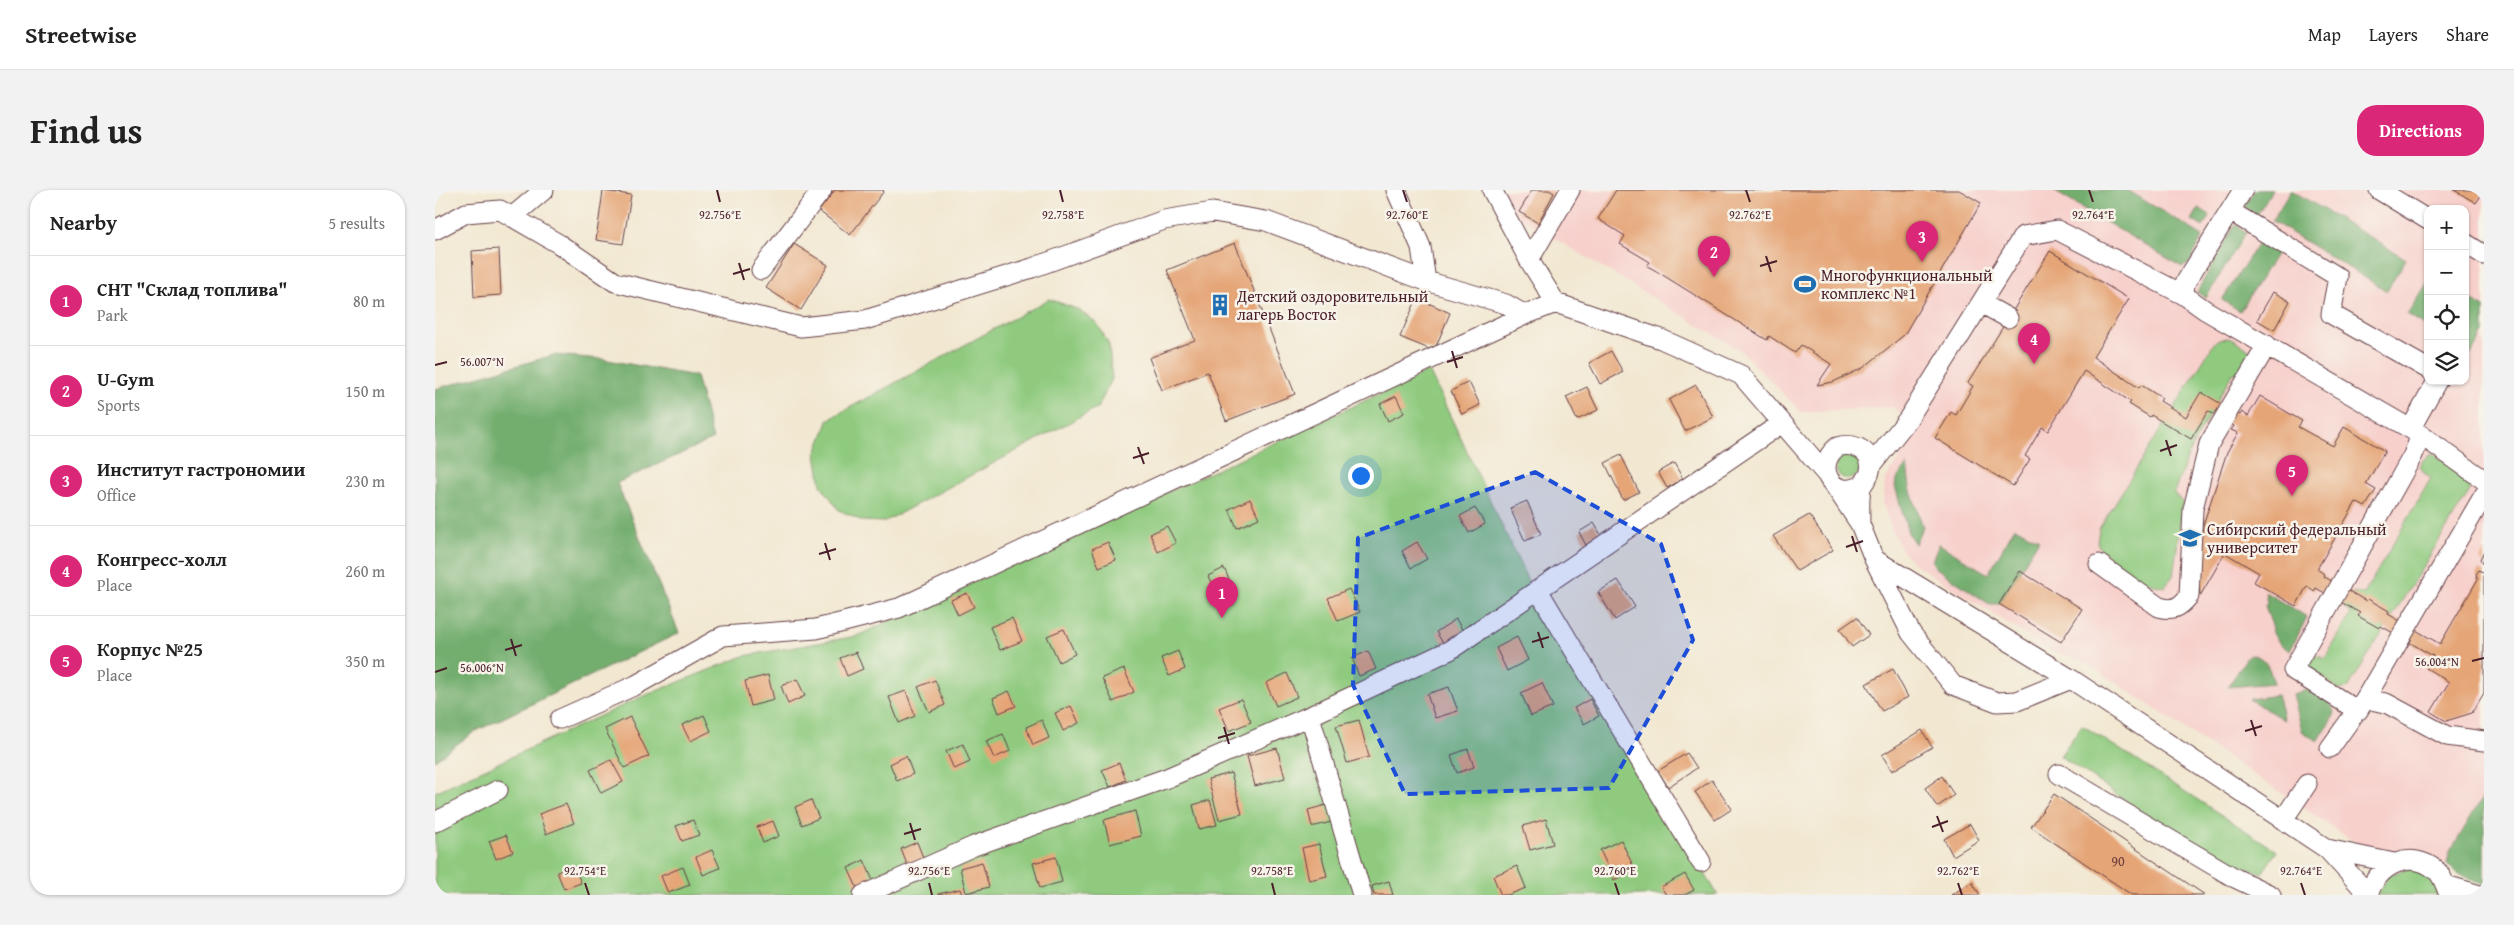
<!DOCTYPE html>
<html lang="en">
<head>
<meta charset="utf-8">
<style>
  :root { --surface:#fff; --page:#f2f2f2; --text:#222; --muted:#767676; --line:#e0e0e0; --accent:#db2777 }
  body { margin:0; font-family:"Gentium Book Plus",serif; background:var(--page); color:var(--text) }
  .controls { position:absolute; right:15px; top:15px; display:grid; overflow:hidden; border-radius:10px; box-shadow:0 1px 4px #0004 }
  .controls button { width:45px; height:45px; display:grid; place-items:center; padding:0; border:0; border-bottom:1px solid var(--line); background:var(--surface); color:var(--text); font:25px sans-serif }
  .you { position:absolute; left:925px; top:285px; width:18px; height:18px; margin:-12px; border:4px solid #fff; border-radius:50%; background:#1a73e8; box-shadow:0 0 0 8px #1a73e833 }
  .badge { display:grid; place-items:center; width:32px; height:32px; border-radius:50%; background:var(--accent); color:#fff; font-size:16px; font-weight:700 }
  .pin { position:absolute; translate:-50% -41px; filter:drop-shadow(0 1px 2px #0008) }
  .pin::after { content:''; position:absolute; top:26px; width:18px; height:15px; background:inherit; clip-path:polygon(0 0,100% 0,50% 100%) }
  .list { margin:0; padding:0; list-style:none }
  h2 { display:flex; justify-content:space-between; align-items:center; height:65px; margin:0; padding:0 20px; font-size:21px }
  h2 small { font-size:16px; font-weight:400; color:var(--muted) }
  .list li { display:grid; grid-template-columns:32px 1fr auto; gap:15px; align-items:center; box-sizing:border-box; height:90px; padding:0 20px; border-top:1px solid var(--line) }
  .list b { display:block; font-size:19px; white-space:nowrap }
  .list p { margin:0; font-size:16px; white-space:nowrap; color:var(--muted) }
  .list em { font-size:16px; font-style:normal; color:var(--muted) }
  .icon { flex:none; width:28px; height:28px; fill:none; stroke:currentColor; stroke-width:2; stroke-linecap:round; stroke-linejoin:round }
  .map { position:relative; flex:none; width:2049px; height:705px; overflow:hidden; border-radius:20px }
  header { display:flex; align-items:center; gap:30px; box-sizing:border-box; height:70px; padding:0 25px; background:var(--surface); border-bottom:1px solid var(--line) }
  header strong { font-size:24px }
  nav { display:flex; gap:28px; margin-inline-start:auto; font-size:18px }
  .intro { display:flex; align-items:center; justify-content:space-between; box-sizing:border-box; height:120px; padding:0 30px }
  h1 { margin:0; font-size:35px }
  .button { padding:12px 22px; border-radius:20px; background:var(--accent); color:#fff; font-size:18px; font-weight:700 }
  main { display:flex; gap:30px; padding:0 30px }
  aside { flex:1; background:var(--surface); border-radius:20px; box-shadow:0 1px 4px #0004 }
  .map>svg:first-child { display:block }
  .built { fill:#f7d0cc; fill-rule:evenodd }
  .green { fill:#8fca7f; stroke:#6c7455 }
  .forest { fill:#73ae6e; stroke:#5e664c }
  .building { fill:#e5a577 }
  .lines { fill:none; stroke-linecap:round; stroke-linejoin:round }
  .minor-casing { stroke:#633d44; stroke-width:21 }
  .minor { stroke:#fff; stroke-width:19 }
  .marked { fill:#1d4ed8; fill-opacity:0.2; stroke:#1d4ed8; stroke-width:4; stroke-dasharray:10 6; stroke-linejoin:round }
  .ticks { fill:none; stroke:#4a1f2b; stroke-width:2 }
  .labels { text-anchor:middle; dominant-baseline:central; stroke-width:5; stroke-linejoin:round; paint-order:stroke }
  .number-label { font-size:14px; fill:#71403e }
  .poi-label { font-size:16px; fill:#4a1f2b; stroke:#f7f3e8; text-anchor:start }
  .ticks-label { font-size:12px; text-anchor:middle; fill:#4a1f2b; stroke:#f7f3e8; stroke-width:5; stroke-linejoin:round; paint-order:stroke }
</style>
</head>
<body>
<header>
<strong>Streetwise</strong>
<nav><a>Map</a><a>Layers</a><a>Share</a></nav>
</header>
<div class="intro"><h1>Find us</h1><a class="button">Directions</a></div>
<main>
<aside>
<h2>Nearby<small>5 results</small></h2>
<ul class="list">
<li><span class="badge">1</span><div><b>СНТ &quot;Склад топлива&quot;</b><p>Park</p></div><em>80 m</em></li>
<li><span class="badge">2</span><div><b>U-Gym</b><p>Sports</p></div><em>150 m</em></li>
<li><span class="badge">3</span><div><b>Институт гастрономии</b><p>Office</p></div><em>230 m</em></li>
<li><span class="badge">4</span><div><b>Конгресс-холл</b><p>Place</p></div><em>260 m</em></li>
<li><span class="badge">5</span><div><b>Корпус №25</b><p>Place</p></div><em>350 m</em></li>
</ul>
</aside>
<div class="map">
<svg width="2049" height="705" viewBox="0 0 2049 705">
  <rect width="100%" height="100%" fill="#f7f3e8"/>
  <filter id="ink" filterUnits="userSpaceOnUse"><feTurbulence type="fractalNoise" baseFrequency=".02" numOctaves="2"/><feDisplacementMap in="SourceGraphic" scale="10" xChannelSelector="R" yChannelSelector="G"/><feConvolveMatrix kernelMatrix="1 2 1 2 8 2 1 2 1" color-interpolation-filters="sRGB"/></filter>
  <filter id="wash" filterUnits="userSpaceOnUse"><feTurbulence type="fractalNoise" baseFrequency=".0096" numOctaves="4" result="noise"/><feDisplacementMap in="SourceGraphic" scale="20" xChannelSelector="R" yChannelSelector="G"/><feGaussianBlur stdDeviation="1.12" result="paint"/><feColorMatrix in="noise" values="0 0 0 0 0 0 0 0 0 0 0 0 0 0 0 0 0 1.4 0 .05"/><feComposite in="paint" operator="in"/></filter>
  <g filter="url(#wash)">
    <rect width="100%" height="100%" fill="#f2e8d2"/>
    <path class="built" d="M1068 0H2049V695L1994 666 1975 662 1954 663 1937 660 1921 653 1647 470 1614 460 1477 372 1466 359 1456 338 1448 314 1450 290 1486 236 1457 217 1366 222 1306 161 1081 25ZM1993 19H2030V191H1993Z"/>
    <path class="green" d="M614 109 642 119 662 133 674 155 677 189 663 217 449 332 427 331 404 320 386 295 381 263 394 229Z
      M1794 148 1814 159 1816 164 1809 181 1797 184 1755 260 1739 303 1748 313 1738 386 1729 397C1707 393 1672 372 1662 353L1664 339 1780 152 1784 149Z
      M994 181 1102 410 1283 705H0V602L204 508 309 466 422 446Z
      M1993 265H2000L2035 288 2036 299 1913 498 1904 500 1871 475 1878 467 1884 466 1890 469 1916 424C1900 414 1912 397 1929 404L1996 288 1989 283 1985 276 1988 270Z
      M1401 277a12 12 0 1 1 24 0a12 12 0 1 1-24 0Z
      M1647 535 1842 661 1827 683 1787 670 1719 630 1625 566Z
      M1973 679C1991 681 1999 689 2006 705H1942L1954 685Z"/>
    <path class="forest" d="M1617 0H1692L1768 46 1754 74 1747 77Z
      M1819 0H1837L1822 25 1809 17Z
      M1856 0 1971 69 1952 101 1837 31Z
      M1764 18 1775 25 1768 37 1757 30Z
      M1800 34 1811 42 1771 108 1762 102Z
      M1824 52 1842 63 1805 121 1787 110Z
      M1993 92V137L1972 124Z
      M2030 106 2049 118V143L2036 164 2030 160Z
      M119 165 167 169 261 186 278 249 182 293 244 443 39 542 0 570V199Z
      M1472 275 1475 298 1488 337 1480 354 1473 343 1460 296 1461 290Z
      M1580 337 1604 350 1564 414H1554L1500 377 1497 371 1504 354 1553 384Z
      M1830 402 1872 427 1855 461 1845 454 1837 442 1838 438 1830 416 1832 413Z
      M1816 465C1831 466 1835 480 1839 493L1793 497 1812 467Z
      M1872 500C1882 506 1900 512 1900 524L1883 551 1867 541 1858 504Z
      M1842 505 1849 530 1814 509Z
      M2049 605V695L2026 685 2012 675 2014 664Z"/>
    <g id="blocks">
      <path class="building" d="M400 0H448L449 1 415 45 384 21Z
        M1097 0H1114L1119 3 1103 33 1084 22Z
        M1181 0H1524L1546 13 1469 145 1428 178 1398 192 1382 195 1396 174 1366 155 1360 163 1334 146 1332 150 1218 79 1212 76 1215 72 1185 54 1190 46 1163 29Z
        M2019 0H2049V1L2041 13Z
        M168 1 196 5 188 54 161 50Z
        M800 53 860 204 791 231 773 182 727 200 714 168 760 150 732 80Z
        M359 54 393 75 366 120 331 98Z
        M64 59 66 105 39 107 37 61Z
        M1615 61 1694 109 1658 167 1704 198 1706 195 1727 208 1725 211 1751 227 1766 202 1805 225 1807 222 1813 226 1825 206 1867 231 1863 237 1898 256 1909 237 1950 261 1931 294 1941 300 1930 317 1921 312 1882 379 1889 384 1888 386 1931 411 1933 409 1954 421 1953 424 2005 454 2043 389 2041 384 2044 380 2049 383V503L2037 523 2011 531 1996 522 2014 492 1991 478 1998 466 1946 436 1944 438 1923 426 1925 423 1881 398 1879 401 1872 396 1861 416 1819 392 1824 383 1790 363 1765 406 1763 379 1768 335 1792 262 1803 243 1796 240 1799 236 1773 221 1756 249 1716 225 1715 227 1694 214 1696 212 1649 181 1613 241 1607 237 1590 266 1595 269 1578 296 1500 248 1516 222 1521 225 1538 196 1533 193Z
        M1838 102 1855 111 1839 140 1822 130Z
        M982 108 1015 123 999 161 965 147Z
        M1176 161 1188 182 1165 194 1154 173Z
        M1034 192 1045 215 1027 224 1016 201Z
        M1261 195 1278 227 1250 241 1234 210Z
        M1152 197 1163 220 1142 230 1131 207Z
        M961 206 969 223 953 231 945 214Z
        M1186 265 1204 302 1188 310 1170 273Z
        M1239 273 1248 289 1232 298 1223 282Z
        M815 309 824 328 802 338 794 319Z
        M1092 311 1106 344 1090 351 1075 318Z
        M1040 318 1050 334 1034 343 1025 326Z
        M1374 325 1398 360 1362 381 1338 346Z
        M1159 333 1169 350 1153 359 1144 342Z
        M732 336 741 353 723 362 715 344Z
        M673 352 681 370 664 377 657 359Z
        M982 352 992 369 976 378 967 361Z
        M2049 361V375L2045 369Z
        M789 378 797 396 781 403 773 386Z
        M1585 381 1647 419 1626 452 1564 414Z
        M1183 390 1200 417 1180 430 1163 402Z
        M914 399 925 422 903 431 893 408Z
        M532 403 539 417 523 425 516 410Z
        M1422 427 1434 445 1417 457 1405 439Z
        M577 428 587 451 565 460 555 437Z
        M1021 429 1029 443 1010 456 1001 442Z
        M629 439 640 464 624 472 612 446Z
        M1082 447 1093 470 1072 481 1061 458Z
        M743 461 750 479 734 486 726 468Z
        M933 461 941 479 924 486 917 468Z
        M421 462 428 479 412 486 405 468Z
        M689 479 699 502 678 512 667 488Z
        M1458 479 1473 507 1447 521 1431 494Z
        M852 483 862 507 841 516 831 493Z
        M333 485 339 510 316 516 310 491Z
        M362 489 370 506 353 514 346 496Z
        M500 490 510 515 494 522 483 497Z
        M1107 493 1118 517 1096 526 1086 503Z
        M1014 497 1023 521 1000 528 992 504Z
        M471 501 480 526 464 533 454 507Z
        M574 501 581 516 564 523 558 508Z
        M806 509 816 532 794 541 784 518Z
        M1155 509 1164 526 1149 534 1139 518Z
        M636 516 644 533 628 541 620 523Z
        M269 525 276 541 255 551 247 535Z
        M195 527 214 566 189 578 170 539Z
        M607 530 614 548 598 555 591 537Z
        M924 530 934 567 912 573 901 536Z
        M1487 540 1497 557 1457 581 1447 565Z
        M568 544 575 561 559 568 551 551Z
        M528 554 535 572 519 579 511 561Z
        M842 558 850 588 820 596 812 566Z
        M1033 559 1039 577 1022 583 1016 565Z
        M1252 563 1262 578 1233 597 1223 581Z
        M471 566 478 584 462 591 455 574Z
        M176 570 188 592 166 603 155 580Z
        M684 573 691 590 675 597 667 580Z
        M796 583 807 624 784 630 773 589Z
        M1507 586 1519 605 1502 617 1490 598Z
        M1277 590 1297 619 1280 630 1260 602Z
        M1619 604 1770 705H1697L1596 637Z
        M376 610 384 628 367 635 360 617Z
        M775 610 782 635 764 639 758 615Z
        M131 614 139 633 111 644 104 624Z
        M891 615 896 632 877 637 873 620Z
        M700 621 706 646 675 654 669 630Z
        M1111 629 1118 654 1095 660 1088 636Z
        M258 630 264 645 247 651 241 636Z
        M338 631 344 646 328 653 322 637Z
        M1535 634 1544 650 1518 666 1509 649Z
        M71 645 78 662 61 669 54 651Z
        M1186 650 1200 680 1179 690 1165 660Z
        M482 652 489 670 473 677 466 659Z
        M884 654 892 686 874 690 867 658Z
        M277 660 285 678 268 685 261 667Z
        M621 667 627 692 605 698 598 673Z
        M429 670 439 693 423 700 413 678Z
        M547 672 554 697 531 703 525 678Z
        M139 676 146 693 129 699 122 682Z
        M1082 676 1091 698 1073 705H1066L1058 686Z
        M248 677 255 695 233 703 226 686Z
        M1250 684 1259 700 1250 705H1231L1226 697Z
        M954 691 958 705H939L937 696Z
        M1537 692 1545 705H1516Z
        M525 699 527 705H503V704Z"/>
    </g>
  </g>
  <g filter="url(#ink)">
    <use href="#blocks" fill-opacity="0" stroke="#633d44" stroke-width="1"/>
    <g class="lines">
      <g class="minor-casing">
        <path id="minor" d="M961 0 986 57 991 91
          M1057 0 1094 70 1121 113 1226 149 1306 185 1391 284
          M1944 0 1993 30
          M1795 21 1903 87 1896 124 1993 179
          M77 27 109 0
          M0 40 31 23 65 20 124 54 180 92 366 137 430 130 597 78 729 30 778 22 831 31 991 91 1071 114 1090 125 1121 113
          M2030 53 2049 65
          M1094 70 1135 0
          M326 80 387 0
          M1749 105 1770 120 1986 245
          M1546 113 1573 128
          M1976 238 2002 191
          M1436 276 1473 229 1588 46 1622 40 1749 105 1750 93 1808 0
          M2049 290 1986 245 1978 265 1858 480 1923 521 1930 509 1951 513 2012 546 2049 551
          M1399 295 1425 334 1439 369 1636 489 1892 659
          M1425 334C1425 322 1424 310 1426 298 1428 292 1434 288 1435 281 1439 260 1418 252 1402 257 1377 278 1399 311 1427 295
          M1439 369 1476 443 1518 495 1562 512 1582 511 1636 489
          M1664 374 1724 417C1739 421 1744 418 1754 406L1758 319 1774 254 1832 155
          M1103 400 1266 672
          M875 526 927 705
          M125 529 201 495 288 446 381 439 464 418 1090 125
          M1895 558 1930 509 2049 305
          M1624 584 1800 688 1836 705
          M1848 630 1872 594
          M0 632 63 600
          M2011 695 2045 705
          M1933 704 1892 659 1959 673
          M428 705 539 656 732 588 875 526 1015 460 1347 233
          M1933 705C1942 675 1976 658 2002 681 2008 687 2011 697 2014 705"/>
      </g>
      <use href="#minor" class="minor"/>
    </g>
  </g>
  <path class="marked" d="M1100 282 1226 354 1258 450 1174 598 970 604 918 495 923 348Z"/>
  <path class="ticks" d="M282 0 285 12M625 0 628 12M968 0 972 12M1311 0 1315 12M1654 0 1658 12M1331 66 1336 82M304 73 309 90M1325 76 1342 71M298 84 315 79M1017 161 1022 178M1012 172 1028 167M0 175 12 172M1731 250 1736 266M703 257 709 274M1725 261 1742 255M698 268 714 263M1417 346 1422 362M390 353 395 370M1411 357 1428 351M384 364 401 359M1103 442 1108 458M76 449 81 466M1097 452 1114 447M70 460 87 455M2037 471 2049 468M0 482 12 478M1816 530 1821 546M789 537 794 554M1810 541 1827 536M783 548 800 543M1502 626 1508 642M475 633 480 650M1497 637 1513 631M469 644 486 639M150 693 154 705M494 693 497 705M837 693 840 705M1180 693 1184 705M1523 693 1527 705M1866 693 1870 705"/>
  <defs>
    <g id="stadium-bare" transform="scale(1.725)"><path d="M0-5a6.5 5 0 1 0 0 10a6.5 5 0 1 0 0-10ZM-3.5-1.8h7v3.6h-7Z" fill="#1f6fb2" stroke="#f7f3e8" stroke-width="2.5" paint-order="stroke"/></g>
    <g id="building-bare" transform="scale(1.725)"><path d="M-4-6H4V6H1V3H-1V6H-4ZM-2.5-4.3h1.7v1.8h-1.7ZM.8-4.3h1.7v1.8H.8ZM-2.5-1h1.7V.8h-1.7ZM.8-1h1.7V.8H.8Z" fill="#1f6fb2" stroke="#f7f3e8" stroke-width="2.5" paint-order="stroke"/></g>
    <g id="university-bare" transform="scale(1.725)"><path d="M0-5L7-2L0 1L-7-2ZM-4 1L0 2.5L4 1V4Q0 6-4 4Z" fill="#1f6fb2" stroke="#f7f3e8" stroke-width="2.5" paint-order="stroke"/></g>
  </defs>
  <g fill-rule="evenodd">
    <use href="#stadium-bare" x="1370" y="94"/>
    <use href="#building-bare" x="785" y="115"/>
    <use href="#university-bare" x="1755" y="348"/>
  </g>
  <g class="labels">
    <g class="number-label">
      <text x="1683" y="671">90</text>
    </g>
    <g class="poi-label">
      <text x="1386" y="85">Многофункциональный<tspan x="1386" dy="18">комплекс №1</tspan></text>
      <text x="802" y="106">Детский оздоровительный<tspan x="802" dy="18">лагерь Восток</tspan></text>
      <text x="1772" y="339">Сибирский федеральный<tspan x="1772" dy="18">университет</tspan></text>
    </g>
  </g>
  <g class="ticks-label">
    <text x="285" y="29">92.756°E</text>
    <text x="628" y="29">92.758°E</text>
    <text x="972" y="29">92.760°E</text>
    <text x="1315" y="29">92.762°E</text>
    <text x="1658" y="29">92.764°E</text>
    <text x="47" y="176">56.007°N</text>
    <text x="2002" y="476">56.004°N</text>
    <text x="47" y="482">56.006°N</text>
    <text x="150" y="685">92.754°E</text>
    <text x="494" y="685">92.756°E</text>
    <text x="837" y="685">92.758°E</text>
    <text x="1180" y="685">92.760°E</text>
    <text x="1523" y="685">92.762°E</text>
    <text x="1866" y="685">92.764°E</text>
  </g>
</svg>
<div class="controls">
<button>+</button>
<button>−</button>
<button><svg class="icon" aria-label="locate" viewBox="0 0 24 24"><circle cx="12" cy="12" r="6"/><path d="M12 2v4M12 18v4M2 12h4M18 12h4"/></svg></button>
<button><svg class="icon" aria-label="layers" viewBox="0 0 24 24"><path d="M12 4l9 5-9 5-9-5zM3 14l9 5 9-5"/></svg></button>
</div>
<div class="you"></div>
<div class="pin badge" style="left:787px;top:428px">1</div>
<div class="pin badge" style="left:1279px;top:87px">2</div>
<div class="pin badge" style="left:1487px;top:72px">3</div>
<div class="pin badge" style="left:1599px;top:174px">4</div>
<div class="pin badge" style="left:1857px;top:306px">5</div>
</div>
</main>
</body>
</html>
